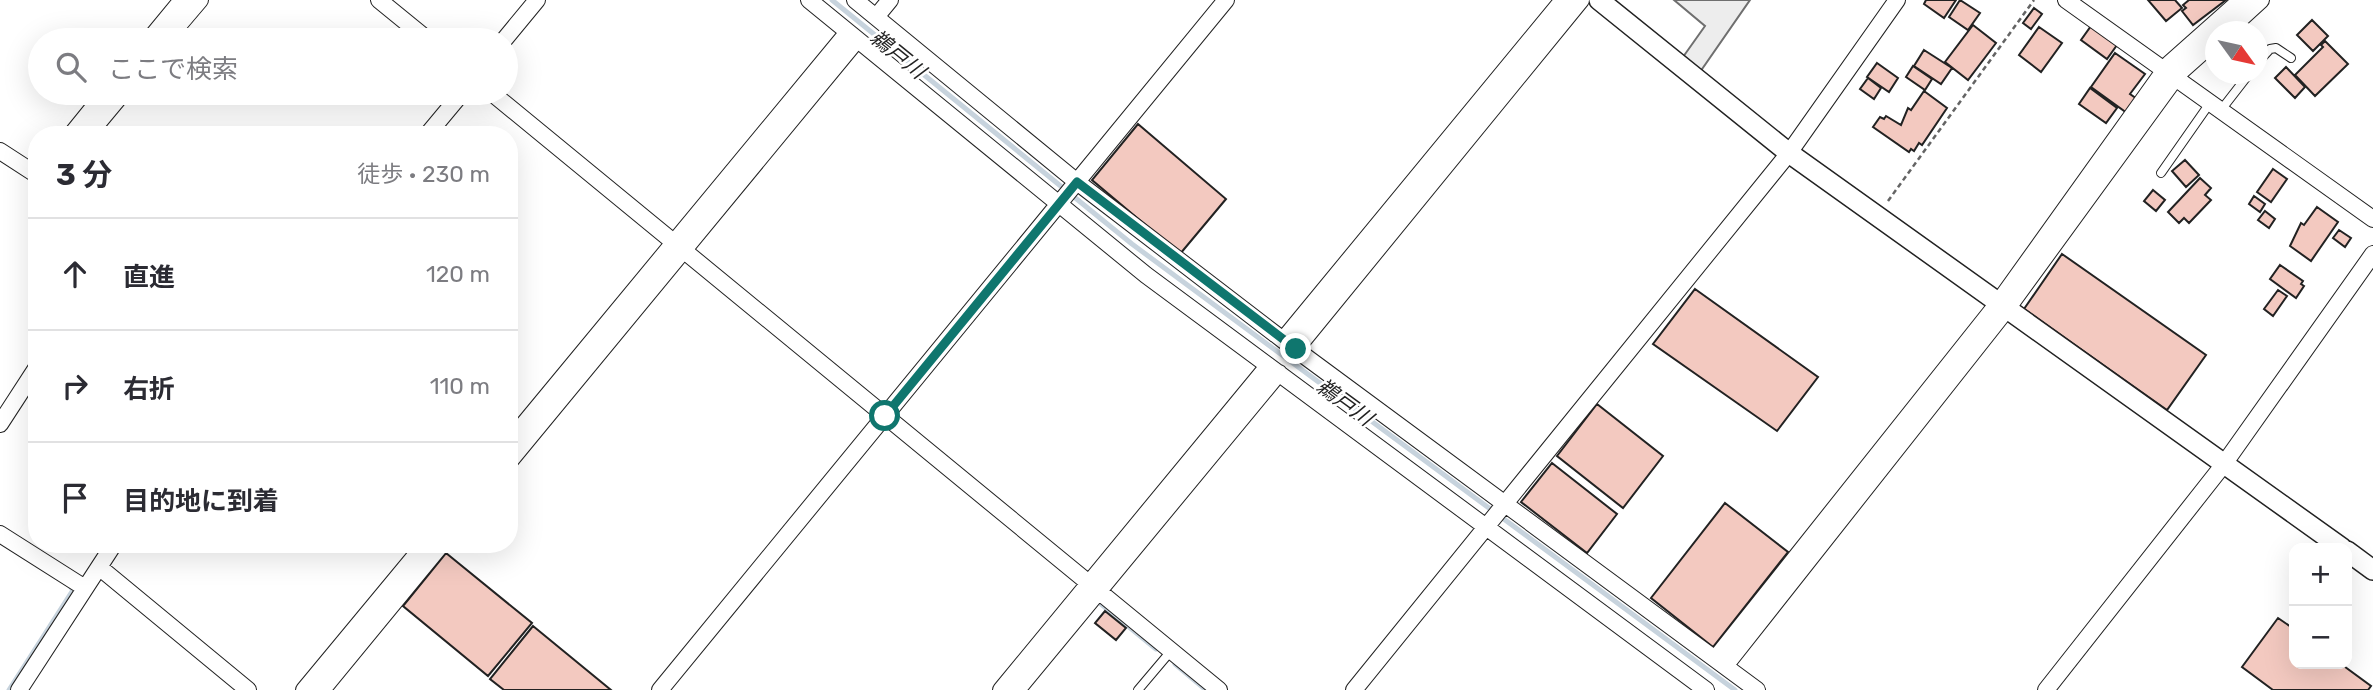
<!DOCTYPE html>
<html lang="ja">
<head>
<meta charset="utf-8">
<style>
  :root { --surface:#fff; --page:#f7f7f7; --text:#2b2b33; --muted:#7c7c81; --line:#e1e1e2 }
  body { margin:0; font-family:Rubik,"Noto Sans JP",sans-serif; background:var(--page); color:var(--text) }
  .controls { position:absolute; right:21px; bottom:21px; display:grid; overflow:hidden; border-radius:14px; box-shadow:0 7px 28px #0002 }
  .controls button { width:63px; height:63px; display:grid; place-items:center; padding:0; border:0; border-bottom:2px solid var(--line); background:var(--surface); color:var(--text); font:35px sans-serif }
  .compass { position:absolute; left:2205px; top:21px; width:63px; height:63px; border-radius:50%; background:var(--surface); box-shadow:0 7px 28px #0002; rotate:123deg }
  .stop { position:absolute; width:21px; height:21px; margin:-16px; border:5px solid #0f766e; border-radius:50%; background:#fff }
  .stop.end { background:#0f766e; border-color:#fff; box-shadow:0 2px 7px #0008 }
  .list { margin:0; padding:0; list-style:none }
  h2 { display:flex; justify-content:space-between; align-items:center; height:91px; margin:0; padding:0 28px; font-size:30px }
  h2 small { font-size:23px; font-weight:400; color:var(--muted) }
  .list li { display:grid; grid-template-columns:46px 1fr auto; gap:21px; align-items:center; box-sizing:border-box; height:112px; padding:0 28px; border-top:2px solid var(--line) }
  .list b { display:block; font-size:26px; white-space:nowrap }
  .list em { font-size:23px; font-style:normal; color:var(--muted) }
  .icon { flex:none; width:38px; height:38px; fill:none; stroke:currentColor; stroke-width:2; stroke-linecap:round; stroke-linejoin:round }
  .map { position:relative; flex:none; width:2373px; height:690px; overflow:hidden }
  .search { position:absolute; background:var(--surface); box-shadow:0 7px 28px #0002; left:28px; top:28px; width:490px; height:77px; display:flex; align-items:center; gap:18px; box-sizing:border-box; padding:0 24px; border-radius:38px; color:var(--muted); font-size:26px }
  .panel { position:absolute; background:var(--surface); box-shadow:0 7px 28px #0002; left:28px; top:126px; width:490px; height:427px; border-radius:28px }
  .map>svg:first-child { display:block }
  .parking { fill:#ededed; stroke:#6f6f6f; stroke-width:2 }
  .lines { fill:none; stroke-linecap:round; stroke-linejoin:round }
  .stream { stroke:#c7d3dd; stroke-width:5 }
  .building { fill:#f3c9c0; stroke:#222; stroke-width:2 }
  .service-casing { stroke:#222; stroke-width:10 }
  .minor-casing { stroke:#222; stroke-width:18 }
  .tertiary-casing { stroke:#222; stroke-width:22 }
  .path { stroke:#646464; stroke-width:2.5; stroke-dasharray:5 3.5; stroke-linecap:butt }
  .service { stroke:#fff; stroke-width:8 }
  .minor { stroke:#fff; stroke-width:16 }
  .tertiary { stroke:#fff; stroke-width:19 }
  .route { stroke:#0f766e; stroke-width:9 }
  .labels { text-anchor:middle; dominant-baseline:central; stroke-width:5; stroke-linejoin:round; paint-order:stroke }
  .water-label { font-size:21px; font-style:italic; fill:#222; stroke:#fff }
</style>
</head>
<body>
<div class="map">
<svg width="2373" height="690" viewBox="0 0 2373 690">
  <rect width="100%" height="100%" fill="#fff"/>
  <path class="parking" d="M1674 0H1750L1700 72 1683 57 1705 26Z"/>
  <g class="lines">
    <path class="stream" d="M832 0 1132 244 1735 690
      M1101 604 1156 649
      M1175 664 1206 690
      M9 690 73 590 69 585"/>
  </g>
  <path class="building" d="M1926 0H1956L1944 18 1924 4Z
    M1960 0 1980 13 1968 30 1949 17Z
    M2148 0H2175L2182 8 2166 21Z
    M2189 0H2226L2193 25 2182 11 2186 8 2183 5Z
    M2034 8 2042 14 2031 29 2023 23Z
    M2312 20 2328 36 2313 51 2297 35Z
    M1973 25 1996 43 1968 80 1945 62Z
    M2091 26 2117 45 2107 59 2081 40Z
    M2039 27 2062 43 2041 72 2019 55Z
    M2325 41 2348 64 2315 96 2295 75 2323 47 2321 45Z
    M1924 50 1952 68 1941 84 1914 66Z
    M2115 53 2145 74 2130 94 2137 99 2127 113 2091 87Z
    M1877 63 1898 78 1889 92 1867 77Z
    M1913 66 1932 79 1925 90 1906 77Z
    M2286 67 2305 87 2295 98 2275 78Z
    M1868 78 1881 88 1874 99 1860 89Z
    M2090 88 2117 108 2106 123 2079 104Z
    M1924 91 1947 108 1922 145 1919 143 1914 151 1911 149 1909 152 1873 127 1880 117 1884 119 1886 116 1901 125 1908 108 1911 110Z
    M1138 124 1226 199 1180 254 1092 180Z
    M2185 160 2199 175 2186 187 2172 171Z
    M2273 169 2287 179 2271 202 2257 192Z
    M2200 178 2211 188 2205 195 2211 200 2189 223 2184 218 2179 223 2168 212Z
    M2153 190 2165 200 2156 211 2144 201Z
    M2254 196 2265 204 2260 212 2249 204Z
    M2317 207 2338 222 2311 261 2290 246 2301 223 2304 225Z
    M2265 211 2275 219 2269 228 2258 220Z
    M2339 230 2351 238 2345 247 2333 238Z
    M2062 254 2206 355 2167 410 2024 309Z
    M2280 265 2303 281 2301 284 2304 286 2296 298 2270 279Z
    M1695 289 1818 377 1777 431 1653 344Z
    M2278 290 2287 296 2273 316 2264 309Z
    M1597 404 1663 456 1623 508 1557 456Z
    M1552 463 1617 514 1587 553 1521 502Z
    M1725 503 1788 552 1713 647 1651 598Z
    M446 553 532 623 488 676 403 606Z
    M1105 611 1126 628 1116 640 1095 623Z
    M2278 618 2294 629V664H2341L2371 686 2368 690H2273L2242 667Z
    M533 626 611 690H504L490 679Z"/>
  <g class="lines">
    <g class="service-casing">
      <path id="service" d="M2258 62 2270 49 2276 48 2291 58
        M2221 110 2249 74
        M2161 173 2210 103
        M1138 690 1171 651"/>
    </g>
    <g class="minor-casing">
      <path id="minor" d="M379 0 428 40
        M809 0 1146 275 1706 690
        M855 0 1077 182 1283 340 1757 690
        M2066 0 2373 219
        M876 17 890 0
        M2226 32 2261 0
        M149 40 182 0
        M166 40 200 0
        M504 40 537 0
        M492 93 1219 690
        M71 135 105 93
        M88 135 123 93
        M427 135 462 93
        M0 151 37 175
        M1283 340 1563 0
        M1296 349 1581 0
        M0 424 37 367
        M509 442 848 32
        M509 462 857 40
        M0 534 85 588
        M99 567 248 690
        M1715 659 1998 303 2169 64 2241 0
        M1725 666 2007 309 2179 73 2216 40
        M19 690 114 544
        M304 690 425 544
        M322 690 442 544
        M660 690 1226 0
        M1001 690 1268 366
        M1017 690 1279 373
        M1354 690 1789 153 1897 0
        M2046 690 2224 464 2373 254"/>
    </g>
    <g class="tertiary-casing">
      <path id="tertiary" d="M1599 0 1789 153 2342 548
        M2347 551 2373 570"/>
    </g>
    <path class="path" d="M1888 201 2034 0"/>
    <use href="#service" class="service"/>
    <use href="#minor" class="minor"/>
    <use href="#tertiary" class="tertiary"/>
  </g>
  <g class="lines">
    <path class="route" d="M885 416 1077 182 1296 349"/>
  </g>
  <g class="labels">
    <g class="water-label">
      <text transform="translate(898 54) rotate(39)">鵜戸川</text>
      <text transform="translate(1345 402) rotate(36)">鵜戸川</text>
    </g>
  </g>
</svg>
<div class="controls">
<button>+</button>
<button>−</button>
</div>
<svg class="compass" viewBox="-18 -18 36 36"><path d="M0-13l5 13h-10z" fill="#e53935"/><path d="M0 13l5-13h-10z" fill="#7c7c81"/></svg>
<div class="stop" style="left:885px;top:416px"></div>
<div class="stop end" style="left:1296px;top:349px"></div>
<div class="search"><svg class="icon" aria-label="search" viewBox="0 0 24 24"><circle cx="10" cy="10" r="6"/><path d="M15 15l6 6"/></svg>ここで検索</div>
<section class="panel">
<h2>3 分<small>徒歩 · 230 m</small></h2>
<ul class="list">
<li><svg class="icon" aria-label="ahead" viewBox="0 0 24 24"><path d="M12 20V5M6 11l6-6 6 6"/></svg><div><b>直進</b></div><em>120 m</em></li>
<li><svg class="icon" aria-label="right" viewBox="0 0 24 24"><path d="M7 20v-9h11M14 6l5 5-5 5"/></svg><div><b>右折</b></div><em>110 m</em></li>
<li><svg class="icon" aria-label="arrive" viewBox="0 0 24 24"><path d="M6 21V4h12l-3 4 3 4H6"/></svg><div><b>目的地に到着</b></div></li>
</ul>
</section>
</div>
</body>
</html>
